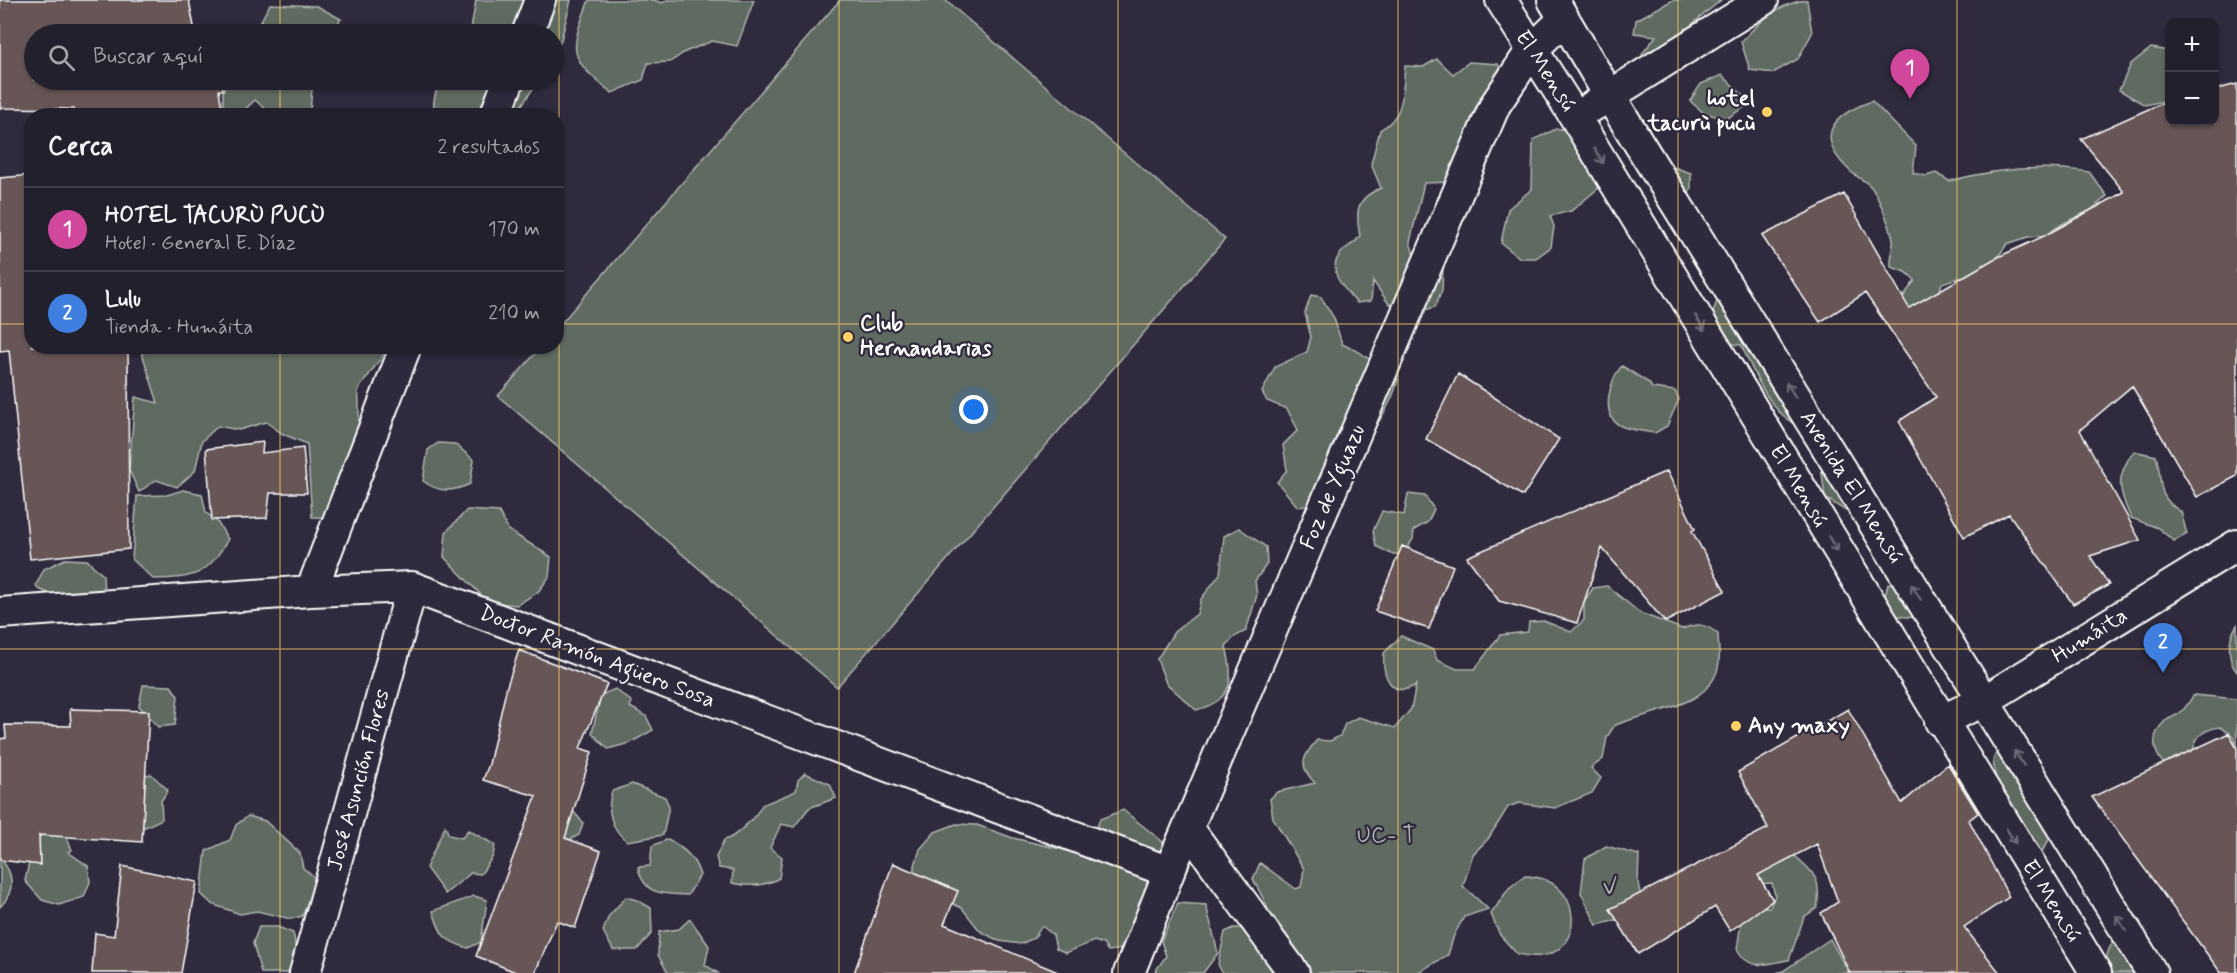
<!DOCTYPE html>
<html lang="es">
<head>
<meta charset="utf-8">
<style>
  :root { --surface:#23202e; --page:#2b2836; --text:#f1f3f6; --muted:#a3a3aa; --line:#403e4a; --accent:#bca0f2 }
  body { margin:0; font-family:Mynerve,sans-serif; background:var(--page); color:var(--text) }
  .controls { position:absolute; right:18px; top:18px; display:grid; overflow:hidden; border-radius:12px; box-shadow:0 2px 4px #0004 }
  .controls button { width:54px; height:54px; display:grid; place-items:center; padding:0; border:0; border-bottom:2px solid var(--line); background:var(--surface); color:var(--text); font:30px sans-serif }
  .you { position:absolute; left:974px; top:410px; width:21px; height:21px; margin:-15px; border:4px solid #fff; border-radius:50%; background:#1a73e8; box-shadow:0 0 0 9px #1a73e833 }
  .badge { display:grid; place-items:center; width:39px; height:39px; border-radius:50%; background:var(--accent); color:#fff; font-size:20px; font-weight:700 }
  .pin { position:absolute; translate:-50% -50px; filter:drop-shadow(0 2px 3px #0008) }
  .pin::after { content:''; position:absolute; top:32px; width:21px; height:18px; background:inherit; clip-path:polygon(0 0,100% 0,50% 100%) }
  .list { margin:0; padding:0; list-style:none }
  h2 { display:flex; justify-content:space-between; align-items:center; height:78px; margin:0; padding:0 24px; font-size:26px }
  h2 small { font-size:20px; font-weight:400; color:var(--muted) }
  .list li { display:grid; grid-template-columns:39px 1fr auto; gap:18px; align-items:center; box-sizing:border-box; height:84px; padding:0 24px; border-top:2px solid var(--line) }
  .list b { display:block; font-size:22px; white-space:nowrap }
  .list p { margin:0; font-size:20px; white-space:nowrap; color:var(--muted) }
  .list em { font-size:20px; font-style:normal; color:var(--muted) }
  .icon { flex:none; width:33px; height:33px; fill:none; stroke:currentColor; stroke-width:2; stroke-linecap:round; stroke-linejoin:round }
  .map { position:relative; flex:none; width:2237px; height:973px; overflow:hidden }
  .search { position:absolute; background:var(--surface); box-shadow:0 2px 4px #0004; left:24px; top:24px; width:540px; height:66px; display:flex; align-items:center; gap:15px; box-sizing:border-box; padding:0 21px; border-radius:33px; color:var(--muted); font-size:22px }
  .panel { position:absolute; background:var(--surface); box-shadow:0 2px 4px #0004; left:24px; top:108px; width:540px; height:246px; border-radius:24px }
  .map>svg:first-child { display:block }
  .green { fill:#5f6b60; stroke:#afb5b0; stroke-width:1.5 }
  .building { fill:#685756; stroke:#fff; stroke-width:1.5 }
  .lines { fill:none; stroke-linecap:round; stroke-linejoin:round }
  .street-casing { stroke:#fff; stroke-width:34 }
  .street { stroke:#2f2a3d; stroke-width:30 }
  .oneway { stroke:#6d6a77 }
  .grid { fill:none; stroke:#ffd166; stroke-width:1.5; stroke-opacity:0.55 }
  .poi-dot { fill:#ffd166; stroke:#2f2a3d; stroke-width:2 }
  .labels { text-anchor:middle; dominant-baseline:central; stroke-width:4.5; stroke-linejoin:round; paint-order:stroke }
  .street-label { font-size:22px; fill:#fff; stroke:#2f2a3d }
  .poi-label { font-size:22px; font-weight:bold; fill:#fff; stroke:#2f2a3d; text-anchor:start }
  .park-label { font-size:22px; fill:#afb5b0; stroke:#2f2a3d }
</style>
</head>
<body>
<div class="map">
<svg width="2237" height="973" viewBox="0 0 2237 973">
  <rect width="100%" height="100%" fill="#2f2a3d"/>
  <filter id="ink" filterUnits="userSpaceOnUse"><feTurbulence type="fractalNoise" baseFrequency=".0167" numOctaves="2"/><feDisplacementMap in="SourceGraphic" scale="12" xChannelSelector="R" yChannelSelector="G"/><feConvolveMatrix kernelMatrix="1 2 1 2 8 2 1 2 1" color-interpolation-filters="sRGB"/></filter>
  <g filter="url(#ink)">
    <path class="green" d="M476 0H571L561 40 554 56V34H470Z
      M589 0H654L662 3 667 0H754L737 46 712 41 685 52 670 62 648 63 643 80 612 93C567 57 569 52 589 0Z
      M840 0H945L1225 239 837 687 498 396 541 347 556 346 557 328Z
      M1673 0H1721L1683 32 1695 57 1680 72H1658L1642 54 1656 36 1634 33 1636 20Z
      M1807 0 1812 33 1798 59 1773 73 1750 70 1741 42C1759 22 1778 3 1807 0Z
      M270 4 317 6 341 19 331 34H254Z
      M2151 48 2169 51V100L2145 105 2119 90 2131 64Z
      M1437 59 1453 74 1469 62 1498 64 1510 89 1485 106 1476 107 1453 182 1424 183 1410 242 1415 258 1443 267 1442 290 1435 307 1425 310 1389 304 1373 281 1371 301 1357 303C1343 288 1324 269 1343 251 1349 245 1355 244 1360 236 1355 211 1356 198 1381 188L1371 164 1380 130C1406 115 1402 93 1405 66L1423 67Z
      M1722 75 1751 103 1726 119 1704 113 1690 101 1701 84Z
      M232 80H313L310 110 317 115H272L255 100 239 115H226L223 111V90Z
      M445 80H539L515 115H434C433 103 434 87 445 80Z
      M1872 101 1916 146 1913 173 1926 176 1936 173 1949 181C1995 169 2041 164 2089 172L2107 196 2091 210 2062 224 2044 236 2028 237 2007 244 1991 267 1942 283 1939 293 1901 315 1903 297 1915 280 1906 272 1891 267C1890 257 1894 248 1893 239 1890 225 1880 201 1872 188 1867 181 1856 177 1850 171 1813 136 1832 115 1872 101Z
      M1556 129H1566L1601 186 1571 211 1550 216 1554 226 1551 247 1536 258H1520L1501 243 1508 209 1532 189 1533 140Z
      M1668 165 1691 173V188L1686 203Z
      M1311 295 1321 297 1334 318 1342 344 1359 352 1398 379C1389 421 1341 470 1314 505L1298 507 1277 482 1287 470 1283 445 1298 430 1287 409 1267 401 1262 392 1275 367 1307 352 1311 337 1305 313Z
      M1718 298 1800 427C1770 414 1754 372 1741 345L1722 343 1712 315Z
      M140 347H386L382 357 358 390C363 432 350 476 342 518L312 517 307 444 283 434 266 422 239 430 218 426 202 441 195 471 177 487 156 480 139 492 129 470 135 397 158 403Z
      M1622 366 1649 383 1652 388 1675 391 1679 399 1667 426 1655 433C1645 431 1627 430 1619 425 1600 414 1610 378 1622 366Z
      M438 443 455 444 474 460 470 484C453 492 439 493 423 481L428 450Z
      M2134 451 2156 456C2164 482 2154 495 2181 512L2187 534 2174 541 2158 528 2131 518C2118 490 2115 476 2134 451Z
      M1820 457C1867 463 1860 466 1876 508L1862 521 1825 498Z
      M183 490 202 494 206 513 216 520 228 539C208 576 194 578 153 579L132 559 137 496 167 495Z
      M1408 494 1425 496 1434 509 1428 522 1414 530 1413 539 1405 552 1393 555 1376 546 1373 531 1382 511 1404 515Z
      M467 510 499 512 508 530 551 557 549 577 538 592 517 605 488 602 444 557 446 532Z
      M1239 528 1266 547 1267 564 1255 581 1257 595 1246 631 1234 637 1226 646C1234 678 1234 701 1196 710L1166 683 1157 659 1174 632 1197 614 1201 599 1220 574 1224 536Z
      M65 559 87 560 103 575 104 593 57 597 38 589 36 585 44 569Z
      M1911 573 1916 618 1898 616 1884 600 1888 584Z
      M1607 586 1640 613 1682 629C1697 623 1705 623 1718 634 1718 642 1720 653 1719 662 1714 709 1647 710 1614 726L1607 737 1603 759 1591 768 1601 778 1592 793 1555 808 1519 803 1508 807 1488 839 1473 854 1463 886 1488 909 1464 917 1454 935 1448 955 1417 973H1309L1270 928 1267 906 1253 879 1260 863 1296 889 1301 887 1304 869 1273 818 1270 799 1277 792 1315 783C1298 766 1302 757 1317 740L1330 741 1340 736 1345 724 1358 717 1395 728 1411 709 1416 685C1390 700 1382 674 1384 653L1401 636 1433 650 1437 660 1457 669H1475L1500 635 1528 632 1529 622 1544 621 1571 632 1584 620V602L1593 588Z
      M2237 625V672C2226 659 2228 638 2237 625Z
      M143 685 171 686 178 696 175 725 158 727 139 706Z
      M615 689 632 702 630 707 646 716 653 730 630 743 608 749 592 733 601 695Z
      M2194 695 2237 699V747L2233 736 2220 727C2200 730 2194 738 2192 758L2167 767C2153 754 2149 736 2165 721 2170 717 2178 716 2182 711 2187 706 2190 700 2194 695Z
      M2000 744 2046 818 2050 838 2038 858 1996 780 1993 760Z
      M805 773 830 784 836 798 809 808 794 827 781 824 770 848 782 857 779 878C764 887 749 887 732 883L733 870 719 868 716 857 724 840C735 838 757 816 762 805L796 791 798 780Z
      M151 774 168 790 161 801 162 819 141 829 130 779Z
      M632 784 665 797 669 806 663 835 627 841C611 829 606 810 612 791Z
      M560 795 583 823 579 835 566 842 541 801Z
      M1123 810 1168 846 1156 880 1144 890 1146 907 1123 949 1108 951 1103 944 1094 941 1066 953 1056 948 1053 935 1042 926 1034 938 1021 944 999 941 980 931 962 908 945 900 913 872 920 849 935 832 956 824 977 825 1013 838 1086 855 1100 819Z
      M248 816 265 821 300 853 303 868 318 880 302 916 291 919 257 911 240 914 212 904 201 894 206 851 230 840 236 825Z
      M445 826 449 835 462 838 468 830 495 845 493 856 481 874 471 873 445 894 426 868Z
      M48 829 65 833 72 850 68 852 88 866 90 882 84 897 59 905 42 900 25 881 33 844Z
      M668 839C684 849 694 856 700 875L688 895C663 894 644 896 638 867L650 866 652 846Z
      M1606 846 1639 855 1638 882 1642 904 1624 918 1597 925 1581 893 1585 859Z
      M1793 854C1814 873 1822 878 1817 908L1804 917 1789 960C1767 963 1750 973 1737 949L1741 923 1752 907H1770L1775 895 1772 883 1751 884 1743 872Z
      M0 858C14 873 16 891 0 907Z
      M1525 876C1585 877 1585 953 1540 956 1533 957 1524 955 1517 954L1500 935 1491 914 1509 888Z
      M474 896 487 900 481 942 468 948C442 940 441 935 433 911Z
      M626 897 637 900 651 908 652 933 637 950H613L603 931 609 916Z
      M1178 903 1206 905 1218 953 1203 973H1154L1166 956 1161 941Z
      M2132 918 2140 921 2147 942 2140 973H2105C2104 949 2116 935 2132 918Z
      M690 919 709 946 705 965 718 973H668L658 955 659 932 679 929Z
      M259 927H278L293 933C297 946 296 962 287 973H261L253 943Z
      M1234 928 1254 929 1292 973H1222L1218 964 1225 932Z
      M1830 939 1849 973H1776L1783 971Z"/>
    <path class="building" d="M0 0H189L195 32 215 29 216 34H34V80H222L223 90H219L223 116H75L74 109 0 108Z
      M2237 84V476L2197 497 2132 386 2080 430 2140 540 2090 556 2109 585 2073 604 2009 514 1964 537 1899 421 1936 397 1865 293 1820 322 1762 236 1844 194 1909 308 1994 259 2044 236 2124 192 2081 139 2169 100V122H2214V90Z
      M32 175V346H128L129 549 30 559 9 350 0 351V178Z
      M1458 374 1559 439 1523 496 1426 439Z
      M263 442 262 453 303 448 307 493H270L267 518 212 520 206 449Z
      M1667 471 1695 529 1692 531 1725 591 1665 622 1602 548 1577 623 1499 601 1467 557Z
      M1402 546 1453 566 1429 629 1375 611Z
      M519 650 607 684 580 748 592 752 565 838 601 851 575 928 557 921 535 973H518L476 956 536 796 483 780 489 764 507 686Z
      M70 709 149 711 142 842 39 835 40 865 0 860V739L6 738 5 725 71 726Z
      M1848 709 1902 803 1948 764 1978 813 1969 820 2009 897 1964 927 2000 973H1850L1821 913 1838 902 1817 844 1758 875 1773 900 1730 931 1715 907 1638 954 1610 909 1768 828 1738 772Z
      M2229 733 2237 749V973H2221L2092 797Z
      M893 863 958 891 944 924 1060 973H854Z
      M122 866 197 882 181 973H92L95 933 114 936Z"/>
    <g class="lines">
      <g class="street-casing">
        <path id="street" d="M1501 0 1575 117 2096 973
          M1553 0 1609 95 2152 973
          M527 34 540 0
          M1593 106 1763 0
          M495 116 509 80
          M311 591 406 346
          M0 613 311 591 412 587 1169 872
          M1940 721 1984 701 2237 545
          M1188 828 1294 973
          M305 973 412 587
          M1129 973 1169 872 1495 105 1531 51 1564 19"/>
      </g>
      <use href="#street" class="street"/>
    </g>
    <defs><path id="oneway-shaft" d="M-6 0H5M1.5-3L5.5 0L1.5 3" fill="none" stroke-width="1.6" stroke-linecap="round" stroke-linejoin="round" transform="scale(1.5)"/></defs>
    <g class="oneway">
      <use href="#oneway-shaft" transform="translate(1599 156) rotate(59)"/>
      <use href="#oneway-shaft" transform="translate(1700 323) rotate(59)"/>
      <use href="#oneway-shaft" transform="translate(1791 390) rotate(-122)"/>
      <use href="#oneway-shaft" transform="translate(1833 544) rotate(59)"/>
      <use href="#oneway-shaft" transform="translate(1916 592) rotate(-122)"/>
      <use href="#oneway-shaft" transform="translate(2019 758) rotate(-122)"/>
      <use href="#oneway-shaft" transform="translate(2011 836) rotate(58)"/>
      <use href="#oneway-shaft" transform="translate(2121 923) rotate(-122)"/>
    </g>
  </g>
  <path class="grid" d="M280 0V34M559 0V973M839 0V973M1118 0V973M1398 0V973M1678 0V973M1957 0V973M280 80V116M0 324H32M556 324H2237M280 346V973M0 649H2237"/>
  <g class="poi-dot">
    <circle cx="1767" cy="112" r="6"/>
    <circle cx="848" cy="337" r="6"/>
    <circle cx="1736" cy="726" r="6"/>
  </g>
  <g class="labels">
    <g class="street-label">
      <text transform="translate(1545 71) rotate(57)">El Mensú</text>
      <text transform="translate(1798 486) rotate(59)">El Mensú</text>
      <text transform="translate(1333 487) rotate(-67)">Foz de Yguazu</text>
      <text transform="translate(1851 487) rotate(58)">Avenida El Mensú</text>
      <text transform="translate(2090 636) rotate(-32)">Humáita</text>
      <text transform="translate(597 657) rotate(21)">Doctor Ramón Agüero Sosa</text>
      <text transform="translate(359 780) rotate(-75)">José Asunción Flores</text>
      <text transform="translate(2051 901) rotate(58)">El Mensú</text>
    </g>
    <g class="poi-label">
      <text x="1755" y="99" text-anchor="end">hotel<tspan x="1755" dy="25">tacurù pucù</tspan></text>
      <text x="860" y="324">Club<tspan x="860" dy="25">Hernandarias</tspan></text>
      <text x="1748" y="726">Any maxy</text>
    </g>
    <g class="park-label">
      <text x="1386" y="836">UC- T</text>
      <text x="1610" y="888">V</text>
    </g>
  </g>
</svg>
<div class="controls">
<button>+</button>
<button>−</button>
</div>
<div class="you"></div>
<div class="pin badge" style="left:1910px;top:99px;background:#d1479c">1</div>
<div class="pin badge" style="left:2163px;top:673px;background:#3f7fe0">2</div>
<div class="search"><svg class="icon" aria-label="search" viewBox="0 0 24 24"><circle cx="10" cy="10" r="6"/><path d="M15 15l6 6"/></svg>Buscar aquí</div>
<section class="panel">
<h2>Cerca<small>2 resultados</small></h2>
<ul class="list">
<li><span class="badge" style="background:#d1479c">1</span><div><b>HOTEL TACURÙ PUCÙ</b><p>Hotel · General E. Díaz</p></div><em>170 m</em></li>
<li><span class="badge" style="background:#3f7fe0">2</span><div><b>Lulu</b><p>Tienda · Humáita</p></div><em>210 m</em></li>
</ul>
</section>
</div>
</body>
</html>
